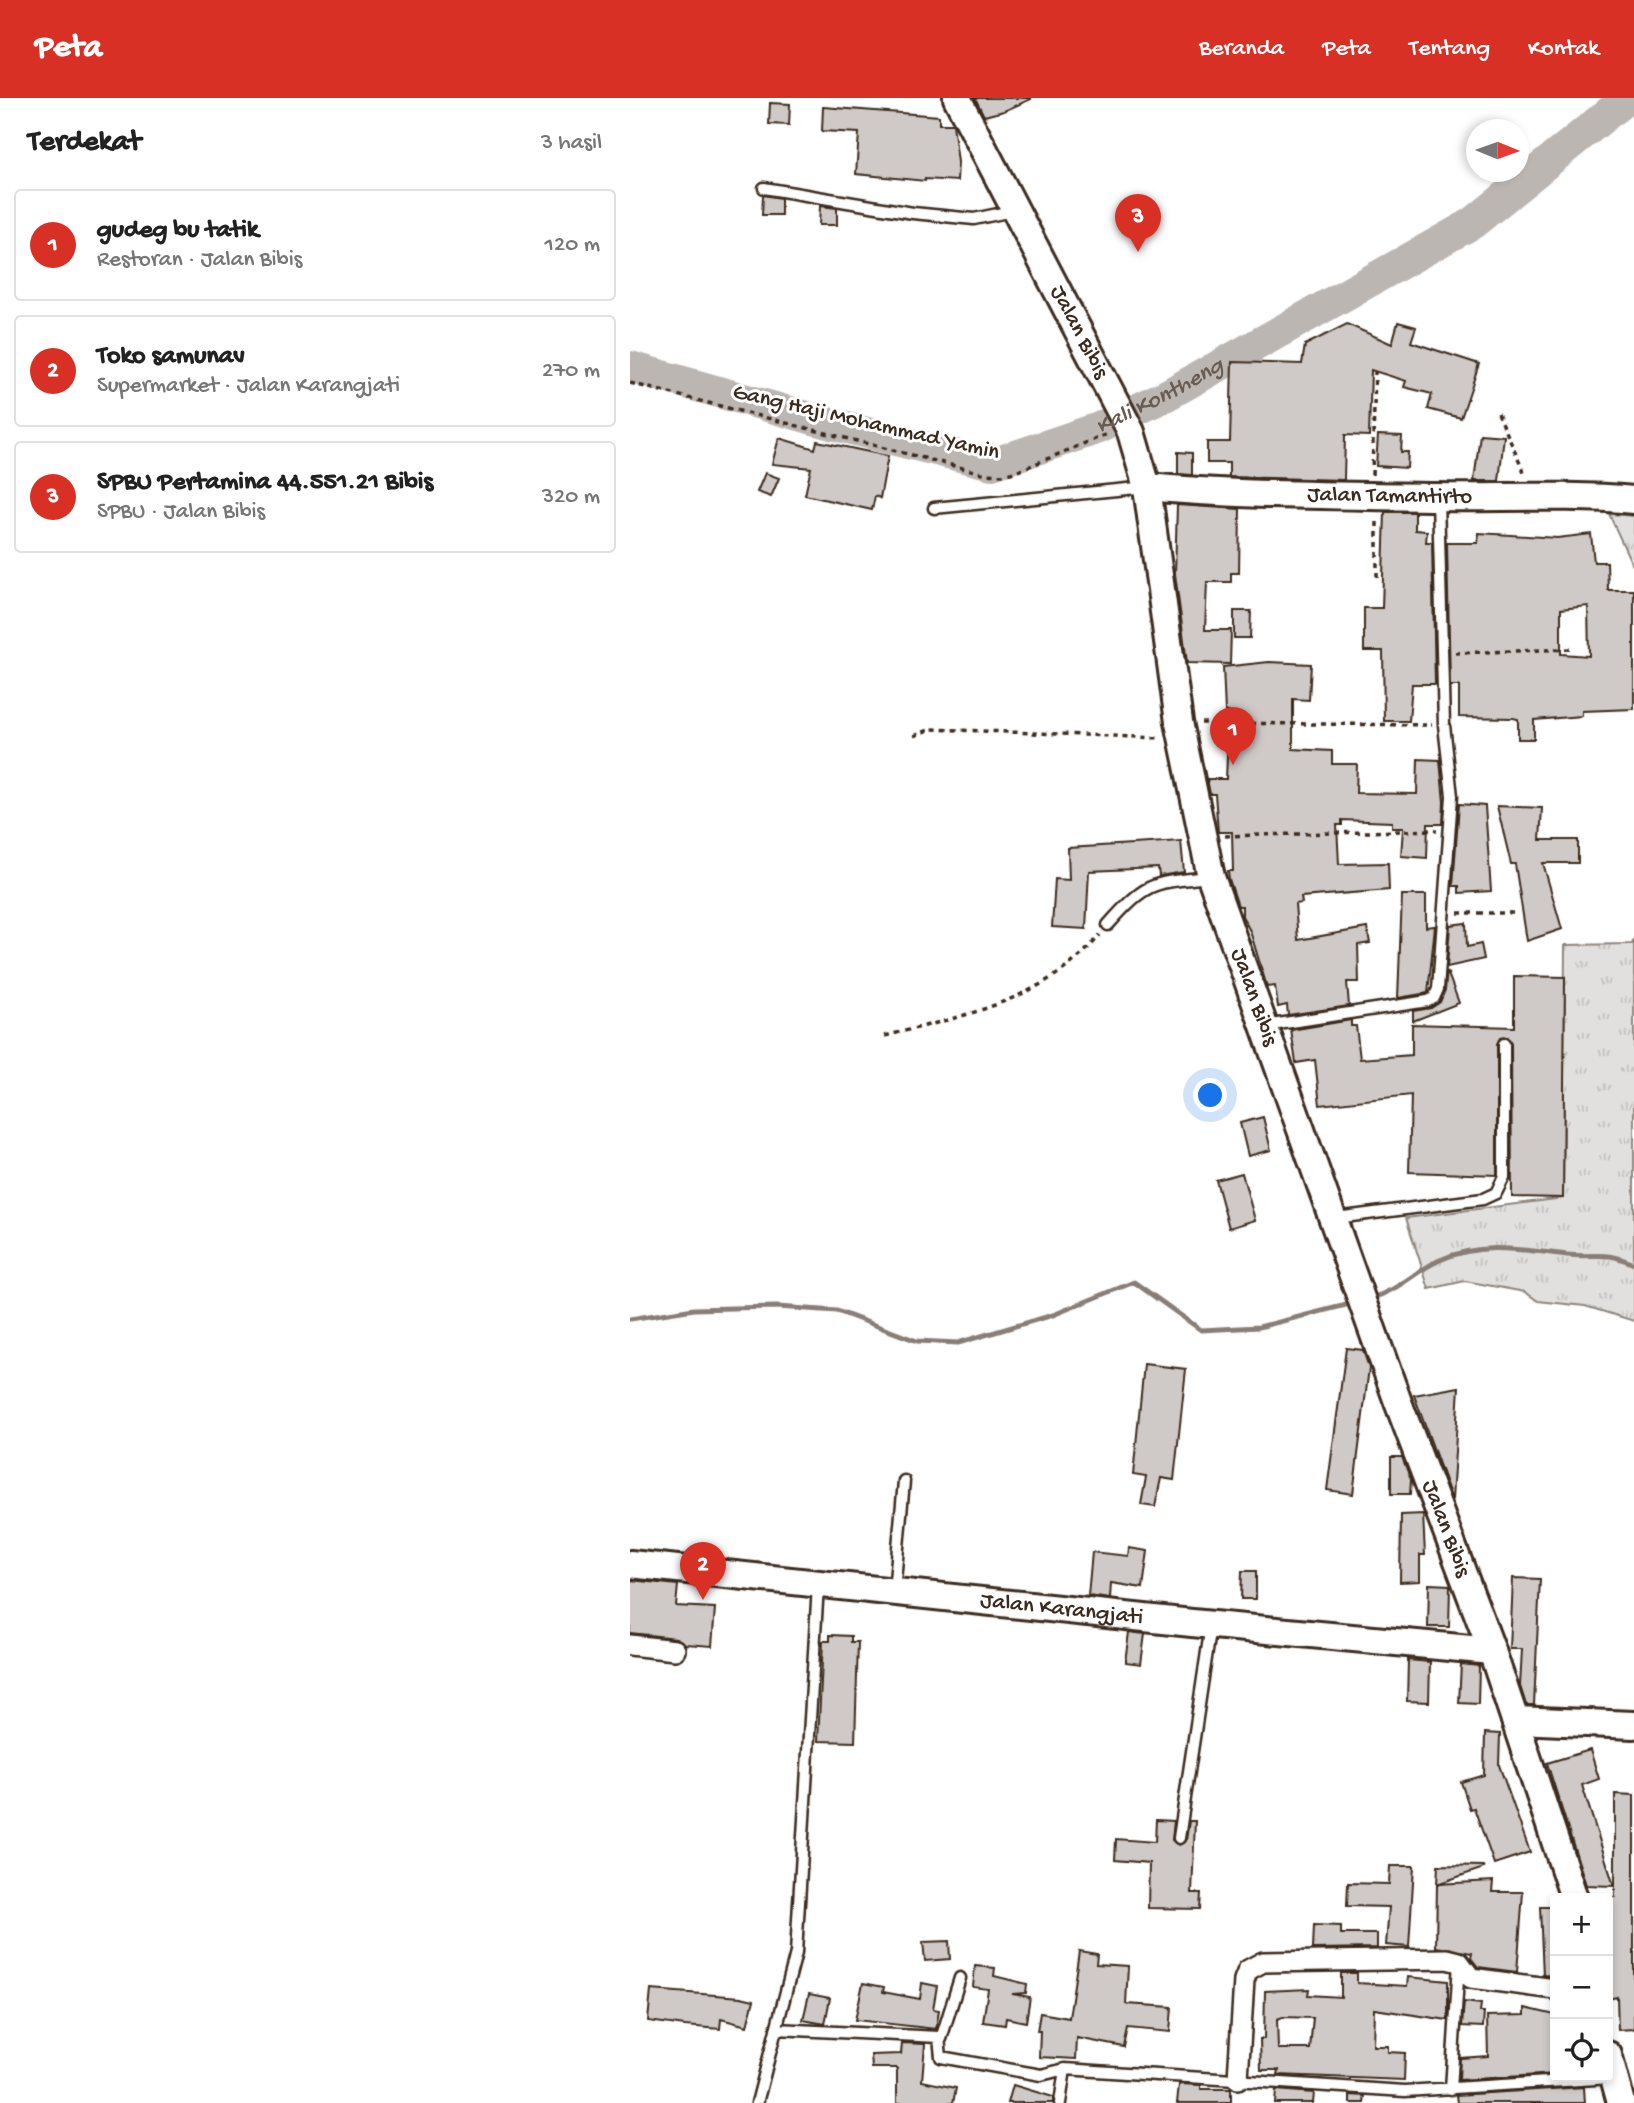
<!DOCTYPE html>
<html lang="id">
<head>
<meta charset="utf-8">
<style>
  :root { --surface:#fff; --page:#f6f6f6; --text:#222; --muted:#767676; --line:#e0e0e0; --accent:#d93025 }
  body { margin:0; font-family:"Gochi Hand",sans-serif; background:var(--page); color:var(--text) }
  .controls { position:absolute; right:21px; bottom:21px; display:grid; overflow:hidden; border-radius:7px; box-shadow:0 4px 10px #0003 }
  .controls button { width:63px; height:63px; display:grid; place-items:center; padding:0; border:0; border-bottom:2px solid var(--line); background:var(--surface); color:var(--text); font:35px sans-serif }
  .compass { position:absolute; left:836px; top:21px; width:63px; height:63px; border-radius:50%; background:var(--surface); box-shadow:0 4px 10px #0003; rotate:91deg }
  .you { position:absolute; left:581px; top:998px; width:24px; height:24px; margin:-18px; border:5px solid #fff; border-radius:50%; background:#1a73e8; box-shadow:0 0 0 10px #1a73e833 }
  .badge { display:grid; place-items:center; width:46px; height:46px; border-radius:50%; background:var(--accent); color:#fff; font-size:23px; font-weight:700 }
  .pin { position:absolute; translate:-50% -58px; filter:drop-shadow(0 2px 4px #0008) }
  .pin::after { content:''; position:absolute; top:37px; width:24px; height:21px; background:inherit; clip-path:polygon(0 0,100% 0,50% 100%) }
  .list { margin:0; padding:0; list-style:none }
  h2 { display:flex; justify-content:space-between; align-items:center; height:91px; margin:0; padding:0 28px; font-size:30px }
  h2 small { font-size:23px; font-weight:400; color:var(--muted) }
  .list li { display:grid; grid-template-columns:46px 1fr auto; gap:21px; align-items:center; box-sizing:border-box; height:112px; margin:0 14px 14px; padding:0 14px; border:2px solid var(--line); border-radius:7px }
  .list b { display:block; font-size:26px; white-space:nowrap }
  .list p { margin:0; font-size:23px; white-space:nowrap; color:var(--muted) }
  .list em { font-size:23px; font-style:normal; color:var(--muted) }
  .icon { flex:none; width:38px; height:38px; fill:none; stroke:currentColor; stroke-width:2; stroke-linecap:round; stroke-linejoin:round }
  .map { position:relative; flex:none; width:1004px; height:2005px; overflow:hidden }
  header { display:flex; align-items:center; gap:42px; box-sizing:border-box; height:98px; padding:0 35px; background:var(--accent); color:#fff }
  header strong { font-size:33px }
  nav { display:flex; gap:38px; margin-inline-start:auto; font-size:24px }
  main { display:flex }
  aside { flex:1; background:var(--surface) }
  .map>svg:first-child { display:block }
  .grass { fill:url(#grass-tufts); stroke:#8e857e; stroke-width:2 }
  .lines { fill:none; stroke-linecap:round; stroke-linejoin:round }
  .stream { stroke:#887e77; stroke-width:5 }
  .river { stroke:#bcb6b3; stroke-width:32 }
  .building { fill:#cfcac7; stroke:#3b2a1e; stroke-width:2; fill-rule:evenodd }
  .lane-casing { stroke:#3b2a1e; stroke-width:15 }
  .street-casing { stroke:#3b2a1e; stroke-width:24 }
  .secondary-casing { stroke:#3b2a1e; stroke-width:32 }
  .path { stroke:#3b2a1e; stroke-width:3.5; stroke-dasharray:5 5; stroke-linecap:butt }
  .lane { stroke:#fff; stroke-width:10 }
  .street { stroke:#fff; stroke-width:19 }
  .secondary { stroke:#fff; stroke-width:26 }
  .labels { text-anchor:middle; dominant-baseline:central; stroke-width:6; stroke-linejoin:round; paint-order:stroke }
  .street-label { font-size:23px; fill:#3b2a1e; stroke:#fff }
  .water-label { font-size:24px; font-style:italic; fill:#685b52; stroke:#fff }
</style>
</head>
<body>
<header>
<strong>Peta</strong>
<nav><a>Beranda</a><a>Peta</a><a>Tentang</a><a>Kontak</a></nav>
</header>
<main>
<aside>
<h2>Terdekat<small>3 hasil</small></h2>
<ul class="list">
<li><span class="badge">1</span><div><b>gudeg bu tatik</b><p>Restoran · Jalan Bibis</p></div><em>120 m</em></li>
<li><span class="badge">2</span><div><b>Toko samunav</b><p>Supermarket · Jalan Karangjati</p></div><em>270 m</em></li>
<li><span class="badge">3</span><div><b>SPBU Pertamina 44.551.21 Bibis</b><p>SPBU · Jalan Bibis</p></div><em>320 m</em></li>
</ul>
</aside>
<div class="map">
<svg width="1004" height="2005" viewBox="0 0 1004 2005">
  <defs>
    <pattern id="grass-tufts" width="24" height="20" patternUnits="userSpaceOnUse" patternTransform="scale(1.75)"><rect width="24" height="20" fill="#e2e0de"/><path d="M3 7l-1-3M5 7V3M7 7l1-3M15 17l-1-3M17 17v-4M19 17l1-3" fill="none" stroke="#c3c0be"/></pattern>
  </defs>
  <rect width="100%" height="100%" fill="#fff"/>
  <filter id="ink" filterUnits="userSpaceOnUse"><feTurbulence type="fractalNoise" baseFrequency=".0143" numOctaves="2"/><feDisplacementMap in="SourceGraphic" scale="14" xChannelSelector="R" yChannelSelector="G"/><feConvolveMatrix kernelMatrix="1 2 1 2 8 2 1 2 1" color-interpolation-filters="sRGB"/></filter>
  <g filter="url(#ink)">
    <path class="grass" d="M979 416 1004 418V469L1001 464Z
      M1004 841V1223L955 1208 908 1203 895 1194 835 1183 799 1191 776 1120 933 1100 935 847 1002 846Z"/>
    <g class="lines">
      <path class="stream" d="M741 1200C768 1193 785 1173 810 1162 852 1143 893 1152 937 1157 967 1160 973 1152 1004 1166
        M0 1221 64 1211 147 1209 207 1213 287 1243 328 1245 423 1217 504 1184 571 1232 629 1229 724 1205"/>
      <path class="river" id="s1" d="M0 269 205 327 362 366 469 330 537 297 843 125 997 0"/>
    </g>
    <path class="building" d="M345 0H401V1L374 13 354 18Z
      M140 5 160 6 159 27 139 26Z
      M193 9 309 18V26H323L328 64 327 83 295 81V83L226 76 229 35 192 33Z
      M133 97 151 100V117H132Z
      M190 108 207 110V127H189Z
      M768 224 786 229 781 244 849 266 831 320 798 311 802 296 774 289 776 283 741 272 739 338 715 337 714 382 599 379V365H577V344H600L602 264 672 266 675 247 717 226 762 246Z
      M850 336 874 338 869 383H844Z
      M748 337 772 338 771 354H778L777 370 746 368Z
      M149 340 185 351 187 343 258 358 250 400 245 398 242 412 175 397 181 370 142 366Z
      M548 354 562 355V377L548 376Z
      M135 375 149 380 141 399 127 394Z
      M547 407 610 411 609 475H601V484H577L575 532H601L600 566 557 565 545 476Z
      M755 414H785V432L797 433 796 444H802L805 586H782L779 623H754L753 553H734V510H752Z
      M849 435 927 440 961 436 964 464H977L978 492H1004V611L952 613V618L904 622V641H888V621L883 620 829 619V588H820L817 445H848ZM958 508 959 558 931 556V511Z
      M604 513H621L620 540H604Z
      M639 564 681 566 679 602 663 601V651L702 653V666H727L726 695 787 696 788 661 810 662 814 704 813 726H798L797 760 771 758 773 730H762V724L712 722V727H707L709 766 758 765 759 792 671 799 672 805 665 806 668 842 737 830 740 845 728 847 729 884H717L719 908 658 917 657 907 648 909 645 888 637 889 620 833 612 818V808H608L599 781 598 773H603L602 734H588L585 696H580L577 681H596L599 614H595L593 569Z
      M829 706 855 708 861 793 829 795V788H823Z
      M867 708 912 710 910 742H948V765H913L932 831 897 843 885 766H881Z
      M551 743 554 774 529 778 528 770 459 773 456 831 422 829 425 781 439 782 438 750Z
      M772 797H796V829L805 828 798 895 768 900Z
      M836 825 837 849 851 846 854 861 817 869 820 827Z
      M817 873 829 905 783 923V913L801 910 810 904 815 892Z
      M884 878 935 879 933 1100 882 1099 881 946 877 939 870 940 867 946V1077L779 1074 781 997 690 1007 685 962 666 965 661 932 721 922V928H726L730 961 782 957V926L884 929Z
      M633 1019 641 1052 618 1058 610 1025Z
      M612 1075 625 1122 599 1130 586 1082Z
      M716 1250 733 1252 739 1270 723 1396 697 1392Z
      M514 1266 556 1271 544 1382 531 1380 525 1409 511 1407 516 1379 503 1377Z
      M829 1289 822 1402 784 1297Z
      M761 1359H772L781 1382 780 1396H761Z
      M793 1416 795 1457H790V1483L770 1484 771 1417Z
      M499 1450 518 1453 513 1490 481 1485 480 1501 458 1498 462 1454 498 1458Z
      M612 1473H626V1501H611Z
      M883 1480 910 1481 904 1607H896L890 1588 892 1551H880Z
      M0 1482 48 1487 46 1508 85 1510 82 1548 56 1546 46 1540 0 1535Z
      M799 1486 820 1487 819 1529H798Z
      M499 1534 515 1536 511 1566 495 1564Z
      M200 1537 221 1538V1544H228L225 1644 188 1643 193 1543H200Z
      M778 1562 800 1564 799 1604 777 1603Z
      M831 1566 849 1568 848 1606 829 1605Z
      M855 1635 870 1636 869 1667 900 1754 864 1766 844 1710 840 1711 831 1684 854 1677Z
      M960 1652 969 1681 952 1687 984 1788 956 1787 917 1665Z
      M985 1696 1004 1697V1931L988 1932 987 1899 978 1901V1800L985 1799Z
      M526 1722 544 1723 542 1742 549 1747 556 1742 559 1723H565L562 1795H571L570 1811 518 1810 519 1765 485 1762 486 1741 525 1744Z
      M808 1767 853 1768 854 1770 807 1786Z
      M760 1768H784L779 1849 756 1847 759 1809 717 1808 718 1785 759 1786Z
      M863 1783 862 1794H893L887 1874 848 1869 841 1860 842 1855 806 1849 807 1786Z
      M910 1809H925V1878L913 1877Z
      M684 1827 711 1828V1836H747V1850L683 1851Z
      M319 1843 320 1861 295 1863 293 1844Z
      M449 1853 467 1856 466 1866 498 1868 496 1906 542 1909 540 1934 498 1930 494 1949 447 1940 446 1961 409 1959 410 1933H407L410 1915 439 1920Z
      M345 1868 365 1870 364 1878 397 1886 396 1895 382 1896 400 1899 396 1924 376 1920 375 1927 353 1924 358 1891 343 1889Z
      M711 1875H727V1885L777 1888 778 1879 818 1883V1922L744 1911 743 1948H758V1954L775 1955 774 1982 648 1977 649 1972H631L630 1941H634L635 1893 679 1891 678 1897 711 1899ZM653 1919 683 1920 680 1951H648L647 1921Z
      M233 1885 254 1889 253 1894 290 1901 292 1885 307 1888 303 1911 309 1912 306 1931 225 1922Z
      M21 1892 111 1899 124 1902 117 1928 91 1921 90 1931 55 1928 18 1923Z
      M179 1896 200 1900 195 1926 173 1922Z
      M834 1904 851 1906 850 1914H854L853 1929 832 1928Z
      M895 1910 925 1917V1976L829 1982 830 1960 858 1958 857 1918 895 1917Z
      M272 1945 295 1946 292 1983 326 1990 323 2005H267V1970H242L241 1957 271 1956Z
      M549 1986 571 1987V1991H601V2005H547Z
      M383 1987 423 1999V2005H378Z
      M954 1989 955 2005H827L826 1997Z
      M646 1992 684 1995 683 2005H645Z
      M720 1997 735 1998 734 2005H720Z"/>
    <g class="lines">
      <g class="lane-casing">
        <path id="lane" d="M134 90 283 115 344 121 382 113
          M304 410 517 389
          M478 827C518 782 522 785 580 779
          M635 928 798 903 804 900 808 891 822 698 814 627 808 400
          M706 1120 853 1101 866 1095 874 1079V946
          M264 1494 274 1383
          M549 1740 581 1527
          M146 1931 309 1939 311 1959 411 1977 435 1971 775 1993 982 1980
          M311 1941 330 1880
          M821 1991 829 1865
          M127 2005 166 1855 188 1487
          M430 2005 435 1971"/>
      </g>
      <g class="street-casing">
        <path id="street" d="M0 1547 45 1552
          M608 1981 614 1882 618 1872 633 1864 817 1861 829 1864 841 1880 925 1891"/>
      </g>
      <g class="secondary-casing">
        <g id="secondary">
          <path id="s2" d="M327 0 501 334 517 389 549 624 581 779 768 1304 862 1553 944 1800"/>
          <path id="s3" d="M517 389C613 398 710 397 806 399 872 400 938 396 1004 402"/>
          <path id="s4" d="M0 1466 562 1525 862 1553"/>
          <path d="M885 1622 1004 1627"/>
          <path d="M978 1957 991 2005"/>
        </g>
      </g>
      <path class="path" d="M0 285 356 376 373 377 388 373 477 336
        M868 315 895 377
        M742 377 745 274
        M747 479V420
        M825 555 942 551
        M571 625 802 627
        M284 638 301 631 532 640
        M595 738 807 732
        M828 815H884
        M255 938C333 918 417 902 470 837"/>
      <use href="#lane" class="lane"/>
      <use href="#street" class="street"/>
      <use href="#secondary" class="secondary"/>
    </g>
  </g>
  <g class="labels">
    <g class="street-label">
      <text stroke="none"><textPath href="#s2" startOffset="264">Jalan Bibis</textPath></text>
      <text transform="translate(236 325) rotate(13)">Gang Haji Mohammad Yamin</text>
      <text stroke="none"><textPath href="#s3" startOffset="243">Jalan Tamantirto</textPath></text>
      <text stroke="none"><textPath href="#s2" startOffset="957">Jalan Bibis</textPath></text>
      <text stroke="none"><textPath href="#s2" startOffset="1522">Jalan Bibis</textPath></text>
      <text stroke="none"><textPath href="#s4" startOffset="434">Jalan Karangjati</textPath></text>
    </g>
    <g class="water-label">
      <text stroke="none"><textPath href="#s1" startOffset="556">Kali Kontheng</textPath></text>
    </g>
  </g>
</svg>
<div class="controls">
<button>+</button>
<button>−</button>
<button><svg class="icon" aria-label="locate" viewBox="0 0 24 24"><circle cx="12" cy="12" r="6"/><path d="M12 2v4M12 18v4M2 12h4M18 12h4"/></svg></button>
</div>
<svg class="compass" viewBox="-18 -18 36 36"><path d="M0-13l5 13h-10z" fill="#e53935"/><path d="M0 13l5-13h-10z" fill="#767676"/></svg>
<div class="you"></div>
<div class="pin badge" style="left:603px;top:667px">1</div>
<div class="pin badge" style="left:73px;top:1502px">2</div>
<div class="pin badge" style="left:508px;top:154px">3</div>
</div>
</main>
</body>
</html>
